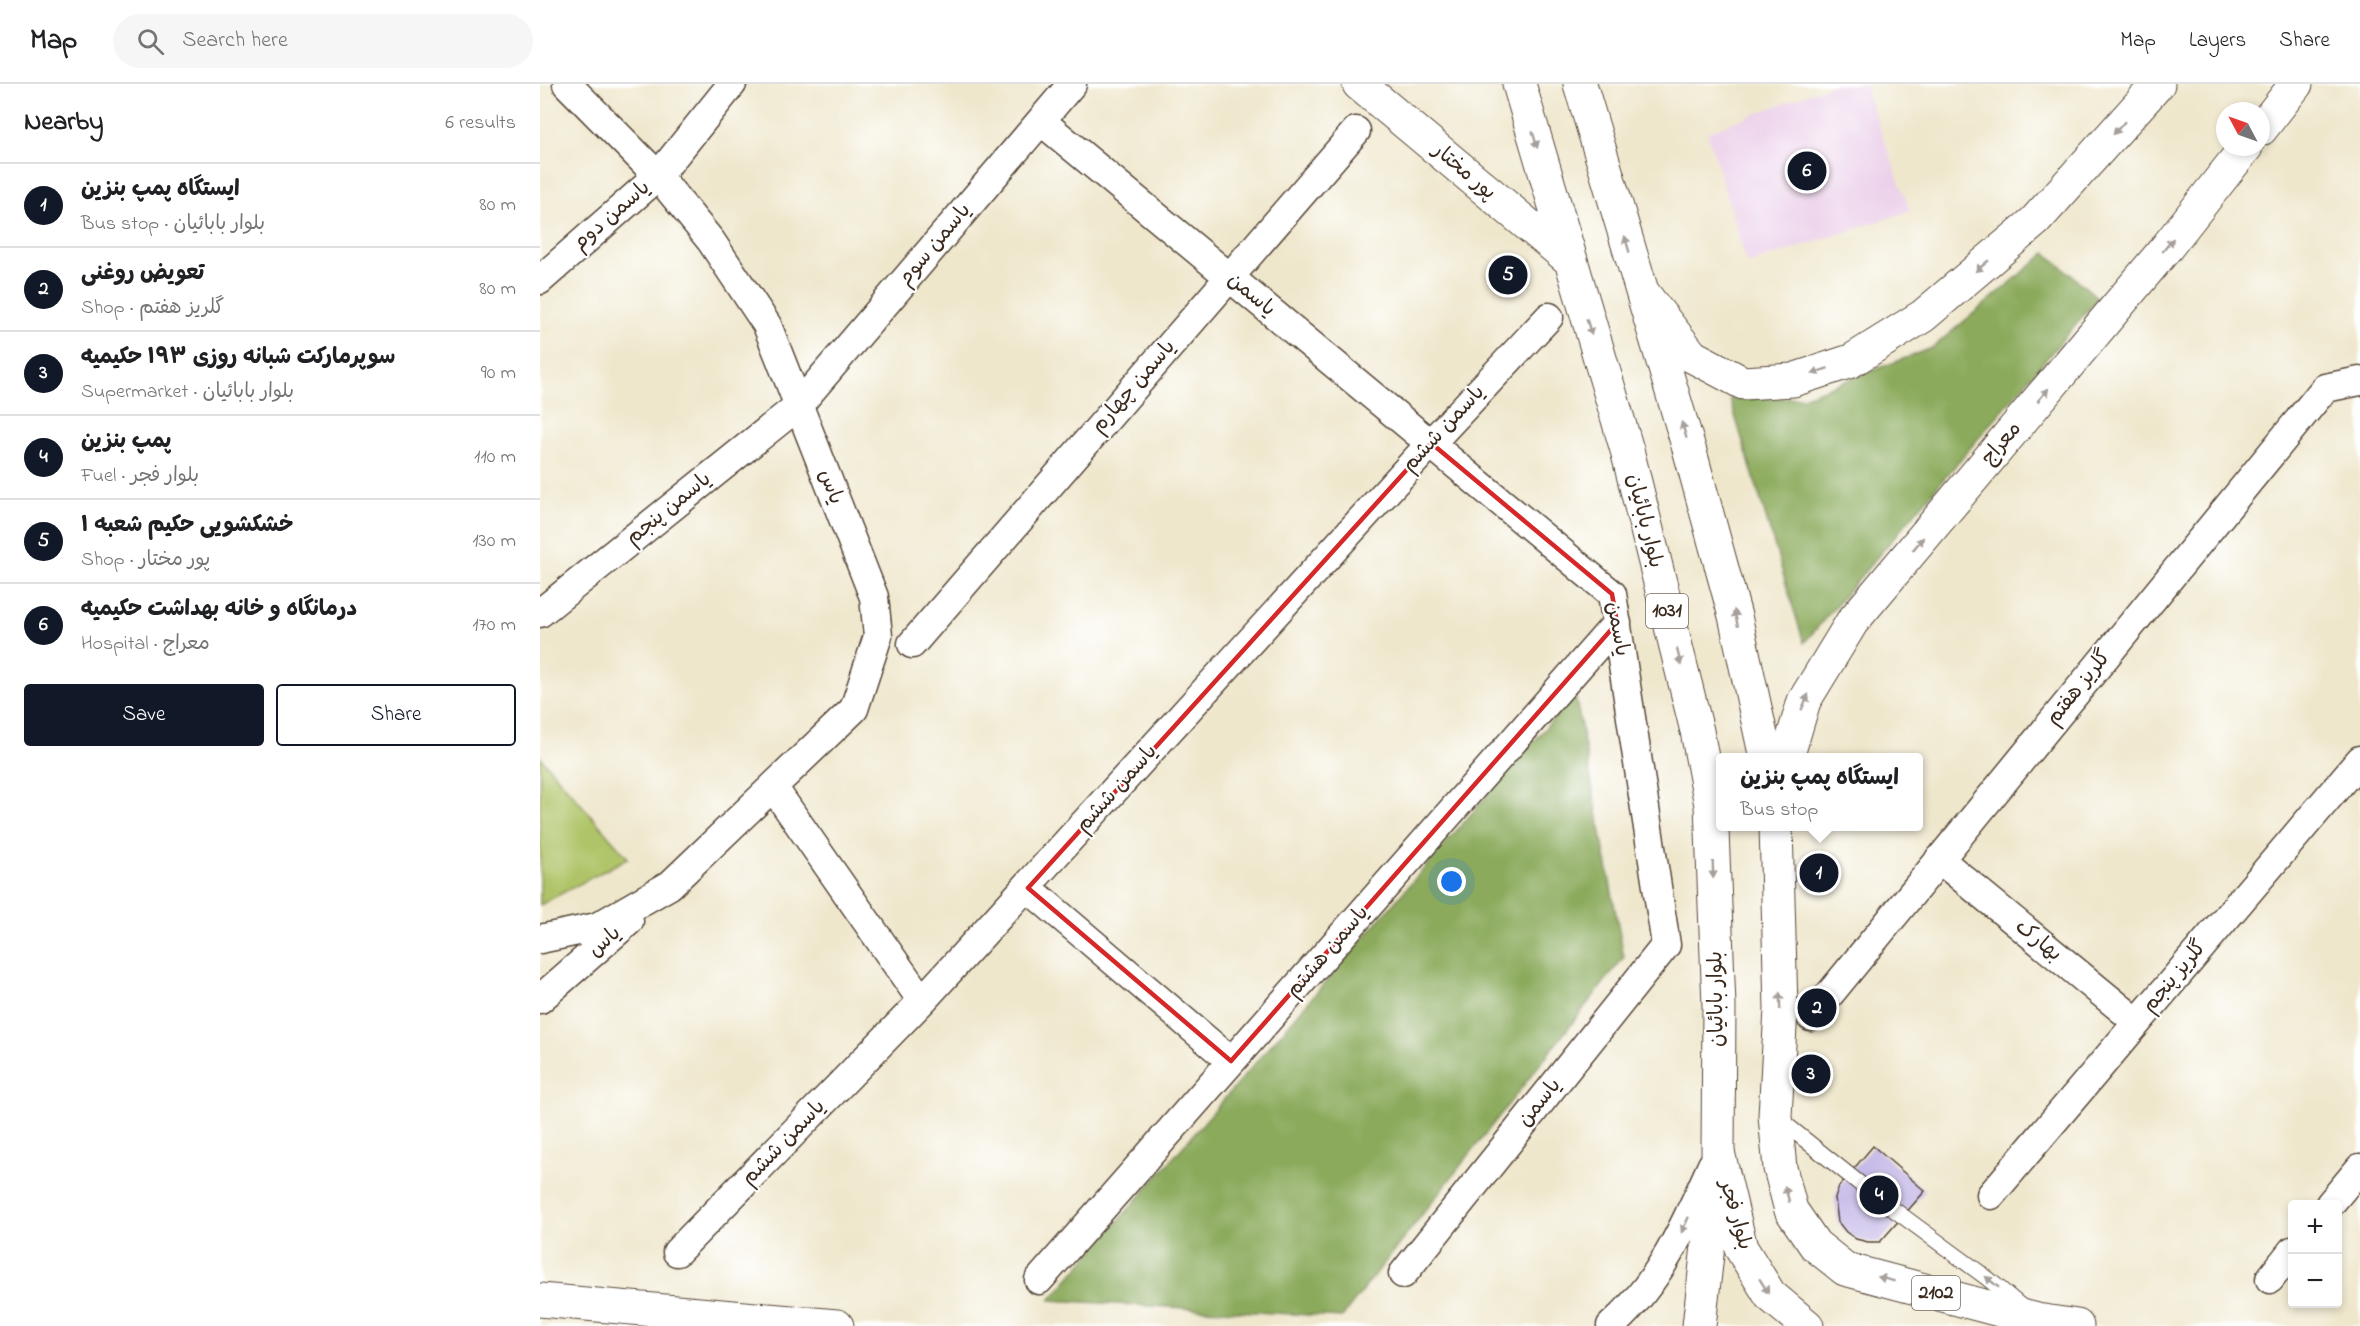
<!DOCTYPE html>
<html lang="en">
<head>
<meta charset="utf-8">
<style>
  :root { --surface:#fff; --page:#f6f6f6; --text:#202124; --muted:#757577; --line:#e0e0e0; --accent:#111827 }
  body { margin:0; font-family:"Indie Flower","Playpen Sans Arabic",sans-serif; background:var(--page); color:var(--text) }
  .controls { position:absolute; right:18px; bottom:18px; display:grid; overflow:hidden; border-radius:6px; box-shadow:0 3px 9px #0003 }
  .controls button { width:54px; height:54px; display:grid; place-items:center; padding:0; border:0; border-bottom:2px solid var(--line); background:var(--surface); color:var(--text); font:30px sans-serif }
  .compass { position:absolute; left:1676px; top:18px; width:54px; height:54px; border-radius:50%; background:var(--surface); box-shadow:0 3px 9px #0003; rotate:311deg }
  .you { position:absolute; left:912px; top:798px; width:21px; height:21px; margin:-15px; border:4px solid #fff; border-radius:50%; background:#1a73e8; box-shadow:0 0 0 9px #1a73e833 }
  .badge { display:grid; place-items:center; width:39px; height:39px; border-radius:50%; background:var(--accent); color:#fff; font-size:20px; font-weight:700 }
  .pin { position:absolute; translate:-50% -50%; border:3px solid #fff; box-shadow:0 2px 6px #0006 }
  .popup { position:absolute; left:1176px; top:669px; width:207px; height:78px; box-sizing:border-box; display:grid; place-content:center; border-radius:6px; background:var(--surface); filter:drop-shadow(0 2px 4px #0005); font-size:20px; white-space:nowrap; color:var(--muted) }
  .popup b { font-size:22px; color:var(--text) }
  .popup::after { content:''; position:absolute; left:50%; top:100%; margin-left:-12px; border:12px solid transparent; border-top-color:var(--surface) }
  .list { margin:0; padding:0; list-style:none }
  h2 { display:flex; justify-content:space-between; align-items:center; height:78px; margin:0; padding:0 24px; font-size:26px }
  h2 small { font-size:20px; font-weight:400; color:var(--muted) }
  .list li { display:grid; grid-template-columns:39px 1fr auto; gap:18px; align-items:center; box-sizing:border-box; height:84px; padding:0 24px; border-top:2px solid var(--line) }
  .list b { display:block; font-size:22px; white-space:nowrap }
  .list p { margin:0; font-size:20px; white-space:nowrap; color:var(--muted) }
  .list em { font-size:20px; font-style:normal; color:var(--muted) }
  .actions { display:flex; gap:12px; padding:18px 24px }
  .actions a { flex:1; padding:14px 0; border:2px solid var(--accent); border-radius:6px; text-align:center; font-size:21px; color:var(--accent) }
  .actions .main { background:var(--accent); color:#fff }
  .icon { flex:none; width:33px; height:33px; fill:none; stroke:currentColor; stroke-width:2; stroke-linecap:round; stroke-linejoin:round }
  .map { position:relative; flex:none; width:1820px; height:1242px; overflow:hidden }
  header { display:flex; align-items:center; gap:36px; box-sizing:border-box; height:84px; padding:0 30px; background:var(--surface); border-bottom:2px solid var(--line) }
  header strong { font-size:28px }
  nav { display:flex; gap:33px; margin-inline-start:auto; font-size:21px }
  .search { width:420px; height:54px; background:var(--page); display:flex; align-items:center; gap:15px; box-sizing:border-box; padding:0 21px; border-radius:33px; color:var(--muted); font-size:22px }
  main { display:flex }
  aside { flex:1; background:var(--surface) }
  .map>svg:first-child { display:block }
  .built { fill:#ecd1ea }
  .green { fill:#afc468; stroke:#757743; stroke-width:1.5 }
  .forest { fill:#8baa5c; stroke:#636a3d; stroke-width:1.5 }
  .building { fill:#c3b6e6 }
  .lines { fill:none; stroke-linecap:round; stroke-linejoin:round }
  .lane-casing { stroke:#564638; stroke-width:17 }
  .street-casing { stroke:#564638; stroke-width:31 }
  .secondary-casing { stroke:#564638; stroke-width:35 }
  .primary-casing { stroke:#564638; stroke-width:35 }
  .lane { stroke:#fff; stroke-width:15 }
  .street { stroke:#fff; stroke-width:28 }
  .secondary { stroke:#fff; stroke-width:33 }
  .primary { stroke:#fff; stroke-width:33 }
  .oneway { fill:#a79f9a }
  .marked { fill:none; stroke:#d62828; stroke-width:4.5; stroke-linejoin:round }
  .labels { text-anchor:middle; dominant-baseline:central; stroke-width:4.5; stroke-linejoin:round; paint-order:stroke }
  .shield { fill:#fff; stroke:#766a62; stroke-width:1.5 }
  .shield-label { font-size:20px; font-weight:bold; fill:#3b2a1e }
  .street-label { font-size:21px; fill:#3b2a1e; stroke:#fff }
</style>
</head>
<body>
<header>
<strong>Map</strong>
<div class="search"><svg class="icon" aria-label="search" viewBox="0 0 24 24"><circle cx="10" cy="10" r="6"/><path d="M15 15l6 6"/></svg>Search here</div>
<nav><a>Map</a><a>Layers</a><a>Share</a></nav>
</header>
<main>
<aside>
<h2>Nearby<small>6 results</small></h2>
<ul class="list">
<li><span class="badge">1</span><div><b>ایستگاه پمپ بنزین</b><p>Bus stop · بلوار بابائیان</p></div><em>80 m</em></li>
<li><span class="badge">2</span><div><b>تعویض روغنی</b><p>Shop · گلریز هفتم</p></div><em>80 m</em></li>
<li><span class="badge">3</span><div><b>سوپرمارکت شبانه روزی ۱۹۳ حکیمیه</b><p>Supermarket · بلوار بابائیان</p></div><em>90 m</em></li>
<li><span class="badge">4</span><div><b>پمپ بنزین</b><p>Fuel · بلوار فجر</p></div><em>110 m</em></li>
<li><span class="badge">5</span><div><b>خشکشویی حکیم شعبه ۱</b><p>Shop · پور مختار</p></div><em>130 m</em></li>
<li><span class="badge">6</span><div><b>درمانگاه و خانه بهداشت حکیمیه</b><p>Hospital · معراج</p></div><em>170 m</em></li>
</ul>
<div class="actions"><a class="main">Save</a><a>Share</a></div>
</aside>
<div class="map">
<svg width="1820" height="1242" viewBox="0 0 1820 1242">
  <rect width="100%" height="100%" fill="#fff"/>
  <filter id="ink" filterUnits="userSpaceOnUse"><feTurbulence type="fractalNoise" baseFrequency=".0167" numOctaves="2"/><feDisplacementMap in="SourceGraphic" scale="12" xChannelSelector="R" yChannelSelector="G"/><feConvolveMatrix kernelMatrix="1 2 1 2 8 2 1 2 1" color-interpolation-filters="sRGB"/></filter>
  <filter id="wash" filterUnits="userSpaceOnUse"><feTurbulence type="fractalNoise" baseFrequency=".008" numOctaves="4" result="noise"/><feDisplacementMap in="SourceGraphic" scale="24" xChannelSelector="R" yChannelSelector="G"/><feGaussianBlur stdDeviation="1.35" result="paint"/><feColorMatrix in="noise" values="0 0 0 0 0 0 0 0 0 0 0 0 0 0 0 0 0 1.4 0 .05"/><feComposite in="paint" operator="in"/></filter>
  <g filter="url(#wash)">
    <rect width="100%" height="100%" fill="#efe7cc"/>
    <path class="built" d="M1295 0H1324L1370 127 1207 180 1167 48Z"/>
    <path class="green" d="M0 673 88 774 0 821Z"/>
    <path class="forest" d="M1506 169 1558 214 1264 559 1190 315 1263 313 1392 264Z
      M1035 610 1084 873 802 1233 510 1216Z"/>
    <g id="blocks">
      <path class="building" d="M1333 1062 1385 1107 1340 1158H1328L1316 1155 1306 1148 1298 1138 1295 1114 1299 1102Z"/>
    </g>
  </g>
  <g filter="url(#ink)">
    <use href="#blocks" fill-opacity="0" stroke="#564638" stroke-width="1.5"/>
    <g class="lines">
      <g class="lane-casing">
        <path id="lane" d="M1239 1035 1334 1111 1447 1194 1483 1224"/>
      </g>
      <g class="street-casing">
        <path id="street" d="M501 37 1072 510 1126 861 863 1190
          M0 196 118 92 192 0
          M0 529 258 322 532 0
          M372 560 816 47
          M233 703 382 917
          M1399 775 1597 938
          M488 804 691 977
          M0 855 57 843 130 801 314 625 338 552 334 513 227 241 171 157 118 92 27 0
          M0 915 89 837
          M1271 933 1785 304 1820 297
          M1451 1111 1820 676
          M1790 1120 1820 1084
          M137 1168 382 917 891 359 1009 233
          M1730 1195 1752 1167
          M499 1196 1077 539
          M1071 1242C1120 1199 1146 1139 1172 1081"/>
      </g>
      <g class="secondary-casing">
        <path id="secondary" d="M819 0 1029 175
          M1721 45 1756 0
          M1103 209 1152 272 1203 299 1253 296 1311 277 1383 232 1495 137 1618 0
          M1247 674 1264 617 1312 538 1627 163 1706 63
          M0 1216 297 1242
          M1159 1242 1178 1073"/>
      </g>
      <g class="primary-casing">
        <path id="primary" d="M979 0 1087 366 1157 647 1171 721 1179 922 1178 1068 1201 1164 1230 1211 1267 1242
          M1040 0 1150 368 1195 532 1226 674
          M1236 742 1241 925 1235 1032 1240 1084 1251 1126 1275 1161 1305 1185 1497 1236 1537 1242"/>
      </g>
      <use href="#lane" class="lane"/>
      <use href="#street" class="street"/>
      <use href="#secondary" class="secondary"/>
      <use href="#primary" class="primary"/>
    </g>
    <defs><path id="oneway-solid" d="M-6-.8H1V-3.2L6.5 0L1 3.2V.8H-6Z" transform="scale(1.5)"/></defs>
    <g class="oneway">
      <use href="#oneway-solid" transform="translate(1579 44) rotate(132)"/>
      <use href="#oneway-solid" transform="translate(995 56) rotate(74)"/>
      <use href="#oneway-solid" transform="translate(1087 160) rotate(-106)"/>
      <use href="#oneway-solid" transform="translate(1628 161) rotate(-51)"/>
      <use href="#oneway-solid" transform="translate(1442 182) rotate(140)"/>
      <use href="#oneway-solid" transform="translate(1049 243) rotate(73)"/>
      <use href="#oneway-solid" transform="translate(1280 287) rotate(161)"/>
      <use href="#oneway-solid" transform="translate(1503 311) rotate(-50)"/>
      <use href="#oneway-solid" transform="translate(1144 346) rotate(-107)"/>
      <use href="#oneway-solid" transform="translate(1378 460) rotate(-50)"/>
      <use href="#oneway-solid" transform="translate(1196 534) rotate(-103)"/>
      <use href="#oneway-solid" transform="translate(1139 573) rotate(76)"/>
      <use href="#oneway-solid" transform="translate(1265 618) rotate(-66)"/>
      <use href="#oneway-solid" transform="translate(1173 786) rotate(88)"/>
      <use href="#oneway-solid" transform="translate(1240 917) rotate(-91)"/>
      <use href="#oneway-solid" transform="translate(1247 1110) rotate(-106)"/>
      <use href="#oneway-solid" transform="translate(1145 1141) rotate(115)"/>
      <use href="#oneway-solid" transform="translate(1346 1195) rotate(-165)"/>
      <use href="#oneway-solid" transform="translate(1452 1198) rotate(-141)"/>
      <use href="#oneway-solid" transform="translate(1224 1202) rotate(58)"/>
    </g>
  </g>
  <path class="marked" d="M891 359 1072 510 1077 539 691 977 488 804Z"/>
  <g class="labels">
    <g class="shield">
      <rect x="1106" y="510" width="42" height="34" rx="4.5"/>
      <rect x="1372" y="1192" width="48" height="34" rx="4.5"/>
    </g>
    <g class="shield-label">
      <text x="1127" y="527">1031</text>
      <text x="1396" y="1209">2102</text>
    </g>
    <g class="street-label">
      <text transform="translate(924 88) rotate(40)">پور مختار</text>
      <text transform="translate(72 132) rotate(-41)">یاسمن دوم</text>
      <text transform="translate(395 161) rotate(-50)">یاسمن سوم</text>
      <text transform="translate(711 211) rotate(40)">یاسمن</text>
      <text transform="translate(594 303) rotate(-49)">یاسمن چهارم</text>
      <text transform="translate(904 345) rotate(-47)">یاسمن ششم</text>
      <text transform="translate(1462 360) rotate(-50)">معراج</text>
      <text transform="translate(290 403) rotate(69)">یاس</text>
      <text transform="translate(129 425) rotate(-39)">یاسمن پنجم</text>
      <text transform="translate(1104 437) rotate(76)">بلوار بابائیان</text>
      <text transform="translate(1077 545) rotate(80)">یاسمن</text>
      <text transform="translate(1539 604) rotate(-51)">گلریز هفتم</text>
      <text transform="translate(577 705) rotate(-48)">یاسمن ششم</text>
      <text transform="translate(1498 857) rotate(39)">بهارک</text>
      <text transform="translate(65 858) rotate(-41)">یاس</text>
      <text transform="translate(788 868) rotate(-49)">یاسمن هشتم</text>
      <text transform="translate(1635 893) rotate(-50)">گلریز پنجم</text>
      <text transform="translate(1177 915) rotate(-91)">بلوار بابائیان</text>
      <text transform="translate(1000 1019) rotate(-51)">یاسمن</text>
      <text transform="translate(244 1059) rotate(-46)">یاسمن ششم</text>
      <text transform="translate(1195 1131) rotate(74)">بلوار فجر</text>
    </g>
  </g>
</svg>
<div class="controls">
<button>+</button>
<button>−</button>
</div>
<svg class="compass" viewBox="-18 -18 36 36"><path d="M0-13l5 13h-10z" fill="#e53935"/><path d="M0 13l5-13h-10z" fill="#757577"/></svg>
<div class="you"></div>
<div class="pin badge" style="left:1279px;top:789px">1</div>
<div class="popup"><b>ایستگاه پمپ بنزین</b>Bus stop</div>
<div class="pin badge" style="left:1277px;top:924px">2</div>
<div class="pin badge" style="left:1271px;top:990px">3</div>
<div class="pin badge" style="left:1339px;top:1111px">4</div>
<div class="pin badge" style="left:968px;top:191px">5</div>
<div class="pin badge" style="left:1267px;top:87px">6</div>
</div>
</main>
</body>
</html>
